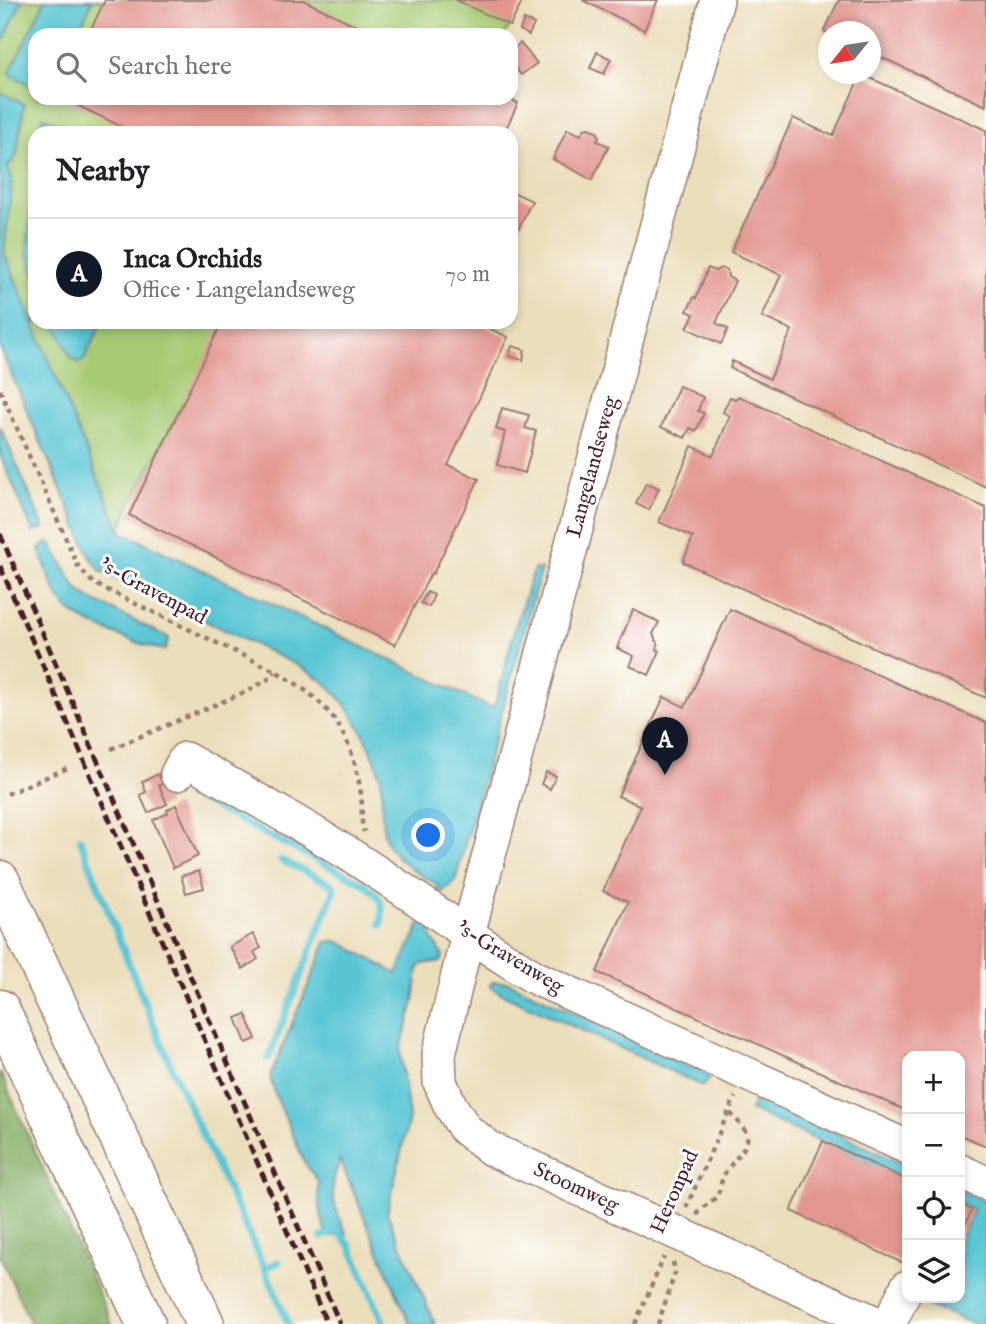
<!DOCTYPE html>
<html lang="en">
<head>
<meta charset="utf-8">
<style>
  :root { --surface:#fff; --page:#f6f6f6; --text:#202124; --muted:#757577; --line:#e0e0e0; --accent:#111827 }
  body { margin:0; font-family:"IM FELL English",serif; background:var(--page); color:var(--text) }
  .controls { position:absolute; right:21px; bottom:21px; display:grid; overflow:hidden; border-radius:14px; box-shadow:0 4px 10px #0003 }
  .controls button { width:63px; height:63px; display:grid; place-items:center; padding:0; border:0; border-bottom:2px solid var(--line); background:var(--surface); color:var(--text); font:35px sans-serif }
  .compass { position:absolute; left:818px; top:21px; width:63px; height:63px; border-radius:50%; background:var(--surface); box-shadow:0 4px 10px #0003; rotate:240deg }
  .you { position:absolute; left:429px; top:836px; width:24px; height:24px; margin:-18px; border:5px solid #fff; border-radius:50%; background:#1a73e8; box-shadow:0 0 0 10px #1a73e833 }
  .badge { display:grid; place-items:center; width:46px; height:46px; border-radius:50%; background:var(--accent); color:#fff; font-size:23px; font-weight:700 }
  .pin { position:absolute; translate:-50% -58px; filter:drop-shadow(0 2px 4px #0008) }
  .pin::after { content:''; position:absolute; top:37px; width:24px; height:21px; background:inherit; clip-path:polygon(0 0,100% 0,50% 100%) }
  .list { margin:0; padding:0; list-style:none }
  h2 { display:flex; justify-content:space-between; align-items:center; height:91px; margin:0; padding:0 28px; font-size:30px }
  h2 small { font-size:23px; font-weight:400; color:var(--muted) }
  .list li { display:grid; grid-template-columns:46px 1fr auto; gap:21px; align-items:center; box-sizing:border-box; height:112px; padding:0 28px; border-top:2px solid var(--line) }
  .list b { display:block; font-size:26px; white-space:nowrap }
  .list p { margin:0; font-size:23px; white-space:nowrap; color:var(--muted) }
  .list em { font-size:23px; font-style:normal; color:var(--muted) }
  .icon { flex:none; width:38px; height:38px; fill:none; stroke:currentColor; stroke-width:2; stroke-linecap:round; stroke-linejoin:round }
  .map { position:relative; flex:none; width:986px; height:1324px; overflow:hidden }
  .search { position:absolute; background:var(--surface); box-shadow:0 4px 10px #0003; left:28px; top:28px; width:490px; height:77px; display:flex; align-items:center; gap:18px; box-sizing:border-box; padding:0 24px; border-radius:21px; color:var(--muted); font-size:26px }
  .panel { position:absolute; background:var(--surface); box-shadow:0 4px 10px #0003; left:28px; top:126px; width:490px; height:203px; border-radius:21px }
  .map>svg:first-child { display:block }
  .green { fill:#a7cb75; stroke:#787550; stroke-width:2 }
  .forest { fill:#85af66; stroke:#686748; stroke-width:2 }
  .water { fill:#5ac6d4; stroke:#527280; stroke-width:2 }
  .lines { fill:none; stroke-linecap:round; stroke-linejoin:round }
  .stream { stroke:#5ac6d4; stroke-width:7 }
  .building { fill:#e3968f }
  .minor-casing { stroke:#9a7e73; stroke-width:36 }
  .highway-casing { stroke:#9a7e73; stroke-width:41 }
  .path { stroke:#9a7e73; stroke-width:4.5; stroke-dasharray:5 5; stroke-linecap:butt }
  .minor { stroke:#fff; stroke-width:33 }
  .highway { stroke:#fff; stroke-width:38 }
  .rail { stroke:#4a1f2b; stroke-width:5; stroke-dasharray:10 5; stroke-linecap:butt }
  .labels { text-anchor:middle; dominant-baseline:central; stroke-width:6; stroke-linejoin:round; paint-order:stroke }
  .street-label { font-size:21px; fill:#4a1f2b; stroke:#fff }
</style>
</head>
<body>
<div class="map">
<svg width="986" height="1324" viewBox="0 0 986 1324">
  <rect width="100%" height="100%" fill="#fff"/>
  <filter id="ink" filterUnits="userSpaceOnUse"><feTurbulence type="fractalNoise" baseFrequency=".0143" numOctaves="2"/><feDisplacementMap in="SourceGraphic" scale="14" xChannelSelector="R" yChannelSelector="G"/><feConvolveMatrix kernelMatrix="1 2 1 2 8 2 1 2 1" color-interpolation-filters="sRGB"/></filter>
  <filter id="wash" filterUnits="userSpaceOnUse"><feTurbulence type="fractalNoise" baseFrequency=".00686" numOctaves="4" result="noise"/><feDisplacementMap in="SourceGraphic" scale="28" xChannelSelector="R" yChannelSelector="G"/><feGaussianBlur stdDeviation="1.57" result="paint"/><feColorMatrix in="noise" values="0 0 0 0 0 0 0 0 0 0 0 0 0 0 0 0 0 1.4 0 .05"/><feComposite in="paint" operator="in"/></filter>
  <g filter="url(#wash)">
    <rect width="100%" height="100%" fill="#ebdebb"/>
    <path class="green" d="M22 0H279L263 35H35V98H130L114 133H76L44 117 41 133H35V180L27 251 35 276V322H55L70 356 83 361 102 322H225L128 510 120 531 4 253 12 179 7 167 16 157 24 105 0 92V48Z
      M299 0H473L513 19 505 35H376Z"/>
    <path class="forest" d="M0 1072 112 1324H31L0 1256Z"/>
    <path class="water" d="M0 0H22L0 48Z
      M45 0H93L76 35H35V87L9 74Z
      M0 92 24 104 16 157 7 167 12 179 4 253 120 531 489 707 494 706 497 698 515 628 534 569H541L455 881 449 887 445 888 443 892 437 891 438 885C421 875 403 865 391 849 380 835 382 812 382 796 384 762 350 703 324 682 316 675 306 671 297 665L101 571 91 558 0 348Z
      M43 117 76 133H41Z
      M35 180V276L27 251Z
      M55 322H102L83 361 79 363 70 356Z
      M0 426 44 528 33 532 0 454Z
      M50 542 77 589 87 597 169 638 165 650C143 646 80 623 66 607 52 591 47 568 39 548Z
      M421 922 429 926 433 940 443 956 441 961 422 964 418 969 414 1002 400 1051 409 1118 387 1213 435 1324H410L340 1160C327 1190 333 1206 347 1234L327 1237 319 1207 318 1181 305 1163 275 1094 270 1077 326 942 338 941 397 974Z
      M492 982H508L708 1074 709 1080 703 1086 500 993 490 986Z
      M757 1097 907 1166V1180L750 1110Z
      M960 1190 986 1202V1313L981 1324H975L928 1306 932 1298H960V1240L974 1210 960 1203Z"/>
    <g class="lines">
      <path class="stream" d="M188 794 366 885C383 900 384 902 381 925
        M80 839C116 931 152 1025 193 1115 225 1185 260 1252 288 1324
        M268 1059 334 891 333 885 281 860
        M322 1237 337 1230 350 1245 384 1324
        M266 1268 279 1262"/>
    </g>
    <g id="blocks">
      <path class="building" d="M105 0H303L376 35H88Z
        M456 0H523L510 26Z
        M582 0H658L644 30Z
        M839 0H986V106L870 52V32L828 33 824 31Z
        M524 20 534 24 529 35 520 30Z
        M520 43 537 63 521 75 511 63V51Z
        M597 52 611 59 604 74 590 68Z
        M861 74 986 130V487L730 368 732 361 770 379 792 330 762 317 781 275 731 252 793 118 833 136Z
        M62 98H507L518 103 504 133H135Z
        M589 128 597 132 599 137 597 141 609 146 592 180 553 159 567 129 581 135 584 129Z
        M511 191 532 201 511 244Z
        M708 268 715 271 721 268 727 270 728 277 735 281 716 323 728 329 721 344 687 328 694 314 687 311 694 297 696 298Z
        M222 322H476L508 337 448 465 479 479 433 574 431 573 395 645 129 515Z
        M512 346 525 350 523 360 509 356Z
        M679 386 703 397 698 411 704 413 696 431 690 428 685 438 661 427Z
        M738 396 986 508V698L683 562 693 537 659 522 692 446 713 456 730 416 723 412 730 397 736 399Z
        M502 408 529 415 525 428 536 431 525 473 497 465 505 432 496 429Z
        M646 483 659 488 649 510 636 504Z
        M427 592 434 595 429 607 421 603Z
        M730 609 986 723V1146L960 1135V1056H907V1111L597 972 628 902 603 891 641 806 618 796 664 697 685 707Z
        M633 610 659 622 653 634 658 644 657 650 660 651 649 675 630 666 634 656 617 648Z
        M546 772 556 776 550 789 541 784Z
        M158 774 163 784 159 785 167 804 148 813 140 795 146 792 142 782Z
        M176 805 198 856 173 868 153 820 168 813 167 810Z
        M199 871 204 888 186 893 181 876Z
        M253 934 261 948 254 952 258 959 243 969 230 947Z
        M246 1014 256 1039 246 1043 236 1018Z
        M823 1141 907 1180V1265L791 1211Z
        M960 1204 972 1210 960 1236Z"/>
    </g>
  </g>
  <g filter="url(#ink)">
    <use href="#blocks" fill-opacity="0" stroke="#9a7e73" stroke-width="2"/>
    <g class="lines">
      <g class="minor-casing">
        <path id="minor" d="M717 0 468 934 439 1054 440 1082 450 1105 465 1129 491 1149 878 1324
          M177 774 185 759C249 795 314 831 375 871 429 906 481 945 536 978L907 1147
          M960 1171 986 1183
          M889 1324 907 1287"/>
      </g>
      <g class="highway-casing">
        <path id="highway" d="M0 880 205 1324
          M0 1009 146 1324"/>
      </g>
      <path class="path" d="M0 390 78 566 93 583 275 671C330 701 352 733 361 794 363 807 360 820 364 832
        M111 749 250 690 267 680 275 671
        M7 794 70 767
        M686 1208 735 1097
        M697 1215C702 1207 712 1202 717 1196 721 1188 721 1177 727 1170 749 1141 758 1141 728 1111
        M635 1324 664 1257
        M658 1324 675 1273 673 1261"/>
      <use href="#minor" class="minor"/>
      <use href="#highway" class="highway"/>
      <path class="rail" d="M0 534 340 1324
        M0 566 327 1324"/>
    </g>
  </g>
  <g class="labels">
    <g class="street-label">
      <text transform="translate(593 467) rotate(-75)">Langelandseweg</text>
      <text transform="translate(153 592) rotate(28)">'s-Gravenpad</text>
      <text transform="translate(510 958) rotate(31)">'s-Gravenweg</text>
      <text transform="translate(576 1188) rotate(25)">Stoomweg</text>
      <text transform="translate(675 1192) rotate(-66)">Heronpad</text>
    </g>
  </g>
</svg>
<div class="controls">
<button>+</button>
<button>−</button>
<button><svg class="icon" aria-label="locate" viewBox="0 0 24 24"><circle cx="12" cy="12" r="6"/><path d="M12 2v4M12 18v4M2 12h4M18 12h4"/></svg></button>
<button><svg class="icon" aria-label="layers" viewBox="0 0 24 24"><path d="M12 4l9 5-9 5-9-5zM3 14l9 5 9-5"/></svg></button>
</div>
<svg class="compass" viewBox="-18 -18 36 36"><path d="M0-13l5 13h-10z" fill="#e53935"/><path d="M0 13l5-13h-10z" fill="#757577"/></svg>
<div class="you"></div>
<div class="pin badge" style="left:665px;top:775px">A</div>
<div class="search"><svg class="icon" aria-label="search" viewBox="0 0 24 24"><circle cx="10" cy="10" r="6"/><path d="M15 15l6 6"/></svg>Search here</div>
<section class="panel">
<h2>Nearby<small></small></h2>
<ul class="list">
<li><span class="badge">A</span><div><b>Inca Orchids</b><p>Office · Langelandseweg</p></div><em>70 m</em></li>
</ul>
</section>
</div>
</body>
</html>
